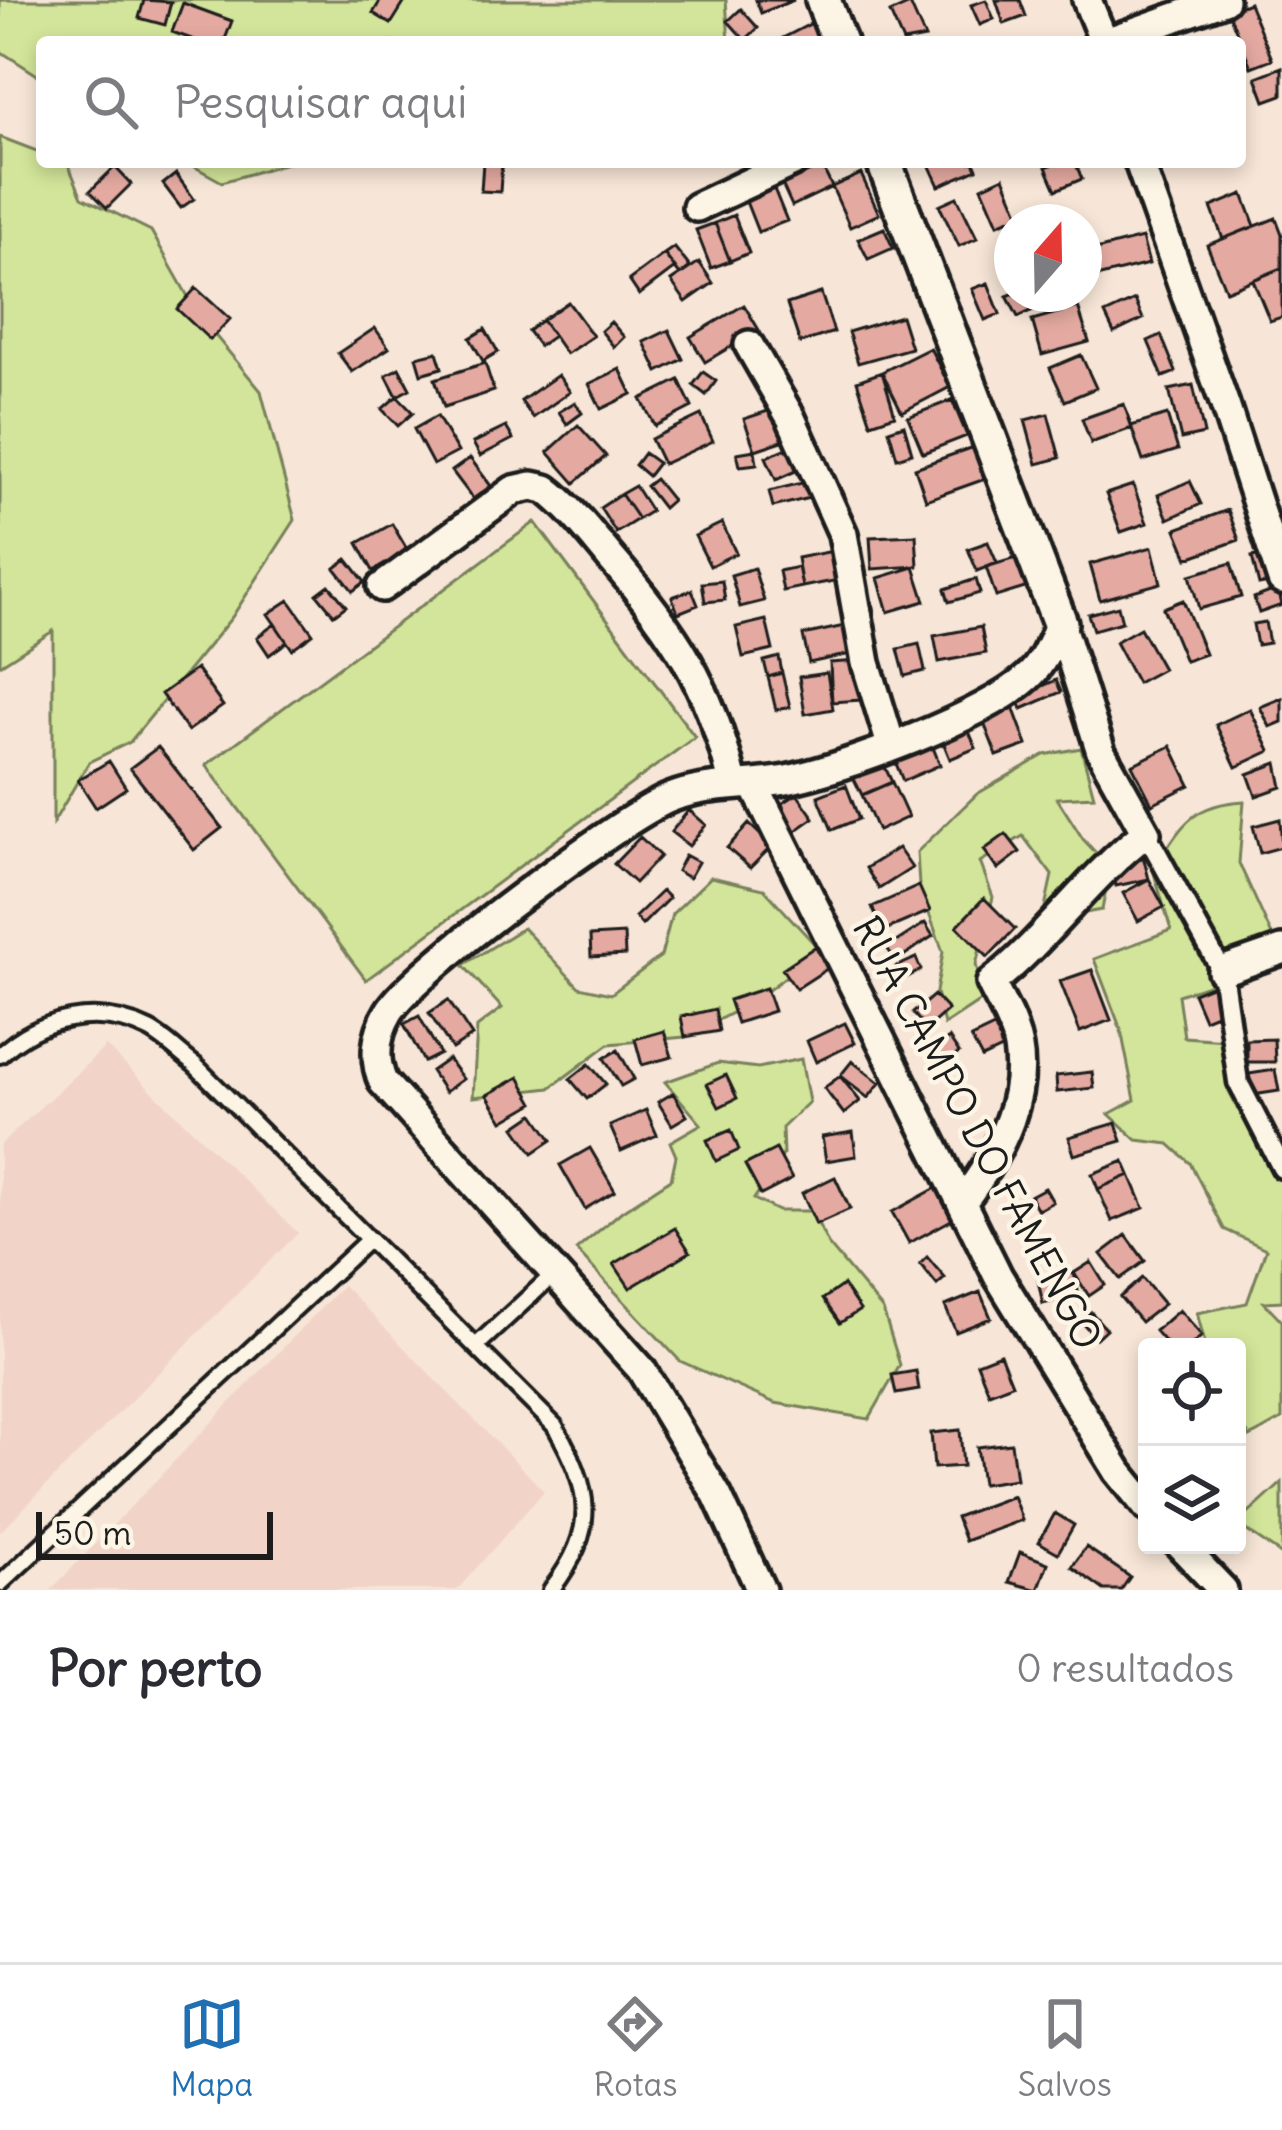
<!DOCTYPE html>
<html lang="pt">
<head>
<meta charset="utf-8">
<style>
  :root { --surface:#fff; --page:#f2f2f3; --text:#2b2b33; --muted:#7c7c81; --line:#e1e1e2; --accent:#1f6fb2 }
  body { margin:0; font-family:Delius,sans-serif; background:var(--page); color:var(--text) }
  .controls { position:absolute; right:36px; bottom:36px; display:grid; overflow:hidden; border-radius:12px; box-shadow:0 6px 18px #0003 }
  .controls button { width:108px; height:108px; display:grid; place-items:center; padding:0; border:0; border-bottom:3px solid var(--line); background:var(--surface); color:var(--text); font:60px sans-serif }
  .compass { position:absolute; left:994px; top:204px; width:108px; height:108px; border-radius:50%; background:var(--surface); box-shadow:0 6px 18px #0003; rotate:20deg }
  .scale { position:absolute; left:36px; bottom:30px; width:237px; box-sizing:border-box; padding-left:12px; border:6px solid #1c1c1c; border-top:0; font-size:33px; line-height:42px; white-space:nowrap; color:#1c1c1c; -webkit-text-stroke:9px #fcf5e5; paint-order:stroke }
  .list { margin:0; padding:0; list-style:none }
  h2 { display:flex; justify-content:space-between; align-items:center; height:156px; margin:0; padding:0 48px; font-size:51px }
  h2 small { font-size:39px; font-weight:400; color:var(--muted) }
  .icon { flex:none; width:66px; height:66px; fill:none; stroke:currentColor; stroke-width:2; stroke-linecap:round; stroke-linejoin:round }
  .map { position:relative; flex:none; width:1282px; height:1590px; overflow:hidden }
  .search { position:absolute; background:var(--surface); box-shadow:0 6px 18px #0003; left:36px; right:36px; top:36px; height:132px; display:flex; align-items:center; gap:30px; box-sizing:border-box; padding:0 42px; border-radius:12px; color:var(--muted); font-size:45px }
  .sheet { height:372px; background:var(--surface) }
  nav { display:flex; justify-content:space-around; align-items:center; box-sizing:border-box; height:168px; border-top:3px solid var(--line); background:var(--surface); font-size:33px; color:var(--muted) }
  nav a { display:grid; justify-items:center; gap:6px }
  nav .on { color:var(--accent) }
  .map>svg:first-child { display:block }
  .built { fill:#f1d4c7 }
  .green { fill:#d3e59a; stroke:#78805b; stroke-width:3 }
  .building { fill:#e4aaa1; stroke:#1c1c1c; stroke-width:3 }
  .lines { fill:none; stroke-linecap:round; stroke-linejoin:round }
  .service-casing { stroke:#1c1c1c; stroke-width:22 }
  .pedestrian-casing { stroke:#1c1c1c; stroke-width:27 }
  .minor-casing { stroke:#1c1c1c; stroke-width:36 }
  .tertiary-casing { stroke:#1c1c1c; stroke-width:42 }
  .service { stroke:#fcf5e5; stroke-width:14 }
  .pedestrian { stroke:#fcf5e5; stroke-width:18 }
  .minor { stroke:#fcf5e5; stroke-width:27 }
  .tertiary { stroke:#fcf5e5; stroke-width:33 }
  .labels { text-anchor:middle; dominant-baseline:central; stroke-width:9; stroke-linejoin:round; paint-order:stroke }
  .street-label { font-size:39px; fill:#1c1c1c; stroke:#fcf5e5 }
</style>
</head>
<body>
<div class="map">
<svg width="1282" height="1590" viewBox="0 0 1282 1590">
  <rect width="100%" height="100%" fill="#f7e6d7"/>
  <filter id="ink" filterUnits="userSpaceOnUse"><feTurbulence type="fractalNoise" baseFrequency=".00833" numOctaves="2"/><feDisplacementMap in="SourceGraphic" scale="24" xChannelSelector="R" yChannelSelector="G"/><feConvolveMatrix kernelMatrix="1 2 1 2 8 2 1 2 1" color-interpolation-filters="sRGB"/></filter>
  <g filter="url(#ink)">
    <path class="built" d="M106 1046 298 1233 0 1532V1145Z
      M343 1285 544 1491 457 1590H51Z"/>
    <path class="green" d="M0 0H726L729 42H42V78L0 51Z
      M0 137 42 153V162H67L82 197 151 231 199 316 261 391 295 520 232 617 130 742 89 762 53 823V631L0 665Z
      M186 162H290L222 182Z
      M535 522 695 737 366 980 206 765Z
      M1081 748 1094 796 1057 798 1083 839 1110 868 1102 910 1042 921 1052 875 1023 836 980 862 993 897 976 965 985 998 944 1025 936 992 943 952 919 886 917 852 977 794 1044 755Z
      M1244 801 1239 863 1279 951 1229 978 1178 995 1184 1037 1226 1040 1238 1109 1267 1124 1268 1162 1282 1182V1301L1264 1302 1282 1321V1419L1250 1437 1237 1418V1347H1206L1197 1313 1247 1303 1266 1249 1224 1229 1190 1163 1169 1144 1137 1140 1109 1114 1135 1100 1121 1030 1094 959 1171 930 1153 870C1180 829 1189 804 1244 801Z
      M711 877 764 889 820 950 753 1002 685 1037 609 1044 550 1088 473 1097 477 1027 502 1008 463 965 523 928 579 987 611 994 661 956 672 914Z
      M801 1059 809 1102 782 1128 783 1155 754 1199 778 1211H812L828 1244 883 1310 900 1365 869 1419 775 1403 680 1361 576 1250 622 1211 671 1179 676 1156 670 1142 701 1124 665 1082 718 1063 758 1068Z
      M1282 1483V1555L1237 1524Z"/>
    <path class="building" d="M144 0 171 2 165 25 139 18Z
      M381 0H406L391 24 373 13Z
      M756 0H794L761 13Z
      M986 0 994 19 980 25 971 5Z
      M996 0H1020L1026 16 1004 24Z
      M183 3 232 21 224 42H200L172 32Z
      M1249 3 1272 59 1251 67 1228 11Z
      M910 4 925 38 903 42 890 13Z
      M741 9 758 28 745 40 728 21Z
      M814 22 823 39 782 42 781 39Z
      M1282 67V95L1265 101 1256 77Z
      M483 162H502L500 192 481 191Z
      M928 162H974L977 169 939 186Z
      M1058 162H1075L1082 179 1056 190 1046 167Z
      M822 166 832 187 792 206 782 184Z
      M115 167 131 184 107 208 90 191Z
      M176 174 194 199 181 208 163 184Z
      M861 174 879 214 850 227 832 187Z
      M1004 177 1020 215 998 224 982 187Z
      M772 184 787 221 758 232 743 194Z
      M1243 194 1255 226 1223 239 1211 207Z
      M957 197 977 238 959 246 939 205Z
      M734 215 749 253 730 261 715 223Z
      M1276 218 1282 234V268L1226 291 1207 245Z
      M715 223 730 261 711 268 696 230Z
      M884 228 893 248 868 259 858 239Z
      M1142 238 1149 264 1084 280V253Z
      M674 247 690 267 680 275 664 254Z
      M664 254 675 268 639 295 629 280Z
      M699 262 713 283 686 302 671 281Z
      M1282 268V317L1270 321 1253 280Z
      M988 283 1000 314 985 320 972 289Z
      M196 288 230 319 210 340 177 309Z
      M821 293 834 332 800 343 787 304Z
      M1012 294H1029L1037 308 1018 317 1007 296Z
      M1135 300 1143 319 1114 333 1105 314Z
      M568 302 593 336 566 354 542 320Z
      M744 305 759 330 705 362 690 337Z
      M1078 307 1089 342 1042 355 1032 320Z
      M901 316 911 348 858 363 848 332Z
      M542 320 553 336 539 346 528 331Z
      M611 322 624 337 614 347 601 331Z
      M375 328 389 348 352 372 338 353Z
      M485 329 498 352 483 361 470 338Z
      M669 330 683 359 658 372 644 342Z
      M1161 335 1176 372 1163 377 1148 341Z
      M930 348 950 387 902 412 882 372Z
      M437 352 442 368 421 374 416 357Z
      M1081 355 1096 388 1065 401 1050 368Z
      M485 363 494 391 444 407 435 379Z
      M399 368 410 389 397 396 386 375Z
      M620 369 632 394 601 409 589 384Z
      M703 372 716 381 706 395 693 385Z
      M882 372 895 415 871 423 857 381Z
      M558 375 570 392 533 418 521 401Z
      M679 380 692 407 655 426 641 399Z
      M1193 385 1204 434 1181 439 1169 390Z
      M397 396 413 413 398 426 382 409Z
      M952 400 967 436 923 453 908 417Z
      M575 402 582 413 567 424 559 412Z
      M1124 404 1132 428 1091 443 1082 419Z
      M780 407 791 438 755 450 744 419Z
      M1048 414 1060 458 1037 464 1025 420Z
      M701 415 713 441 663 464 651 439Z
      M1167 415 1178 450 1143 461 1131 426Z
      M437 416 458 452 433 465 414 429Z
      M578 425 606 456 575 483 548 452Z
      M904 425 912 453 897 458 889 430Z
      M506 427 513 439 480 456 473 443Z
      M797 444 807 466 776 480 766 457Z
      M974 447 985 479 926 500 915 468Z
      M755 450 757 464 740 466 737 453Z
      M644 453 658 463 648 476 635 465Z
      M470 458 491 486 473 499 452 471Z
      M655 479 672 500 663 508 646 486Z
      M814 480 818 496 773 507 769 491Z
      M1190 481 1201 504 1168 519 1158 495Z
      M1133 485 1147 523 1121 532 1106 494Z
      M635 486 651 511 638 519 621 494Z
      M621 494 638 519 616 533 600 508Z
      M1228 510 1239 540 1188 558 1176 529Z
      M722 523 736 553 710 566 695 536Z
      M392 524 408 551 373 571 358 543Z
      M916 535 918 566 872 569 870 537Z
      M988 542 997 563 977 571 968 549Z
      M1152 547 1161 583 1100 600 1090 564Z
      M833 551 839 580 802 587 797 558Z
      M1267 554 1274 582 1259 585 1252 557Z
      M1019 557 1028 587 996 597 986 567Z
      M347 559 365 582 353 591 335 568Z
      M1231 563 1241 597 1199 609 1190 575Z
      M798 567 802 587 783 591 779 571Z
      M914 567 925 601 888 612 878 578Z
      M754 568 764 601 740 607 731 575Z
      M976 579 980 593 949 602 945 589Z
      M722 581 725 600 705 602 702 583Z
      M329 585 346 606 334 615 317 594Z
      M1278 589 1282 605 1259 613 1254 598Z
      M692 590 698 605 678 613 672 597Z
      M289 600 313 634 292 649 268 614Z
      M1183 600 1205 654 1185 661 1163 608Z
      M1118 606 1122 622 1093 630 1088 614Z
      M766 620 773 650 743 657 736 627Z
      M1265 622 1269 643 1257 645 1253 624Z
      M275 624 287 642 269 655 257 637Z
      M849 625 855 653 809 663 803 635Z
      M981 627 986 653 939 662 934 636Z
      M1140 628 1163 669 1137 683 1115 642Z
      M919 644 925 671 905 676 898 649Z
      M779 657 782 673 768 677 764 661Z
      M858 661 861 700 832 702 830 663Z
      M196 669 223 706 188 731 161 694Z
      M782 673 790 707 776 710 768 677Z
      M827 673 833 709 805 714 799 677Z
      M1056 680 1061 692 1022 709 1017 697Z
      M1282 698V722L1270 727 1260 707Z
      M1013 707 1027 745 997 756 982 718Z
      M1250 709 1270 751 1236 767 1216 725Z
      M965 722 976 748 950 759 939 732Z
      M930 740 940 765 903 781 893 756Z
      M1171 746 1190 785 1152 804 1132 765Z
      M158 747 222 828 194 850 130 768Z
      M109 761 126 788 96 808 78 780Z
      M882 761 892 782 862 795 852 775Z
      M1277 763 1282 787 1256 796 1248 774Z
      M892 782 908 817 878 831 862 795Z
      M846 785 859 819 832 830 818 796Z
      M797 794 814 818 794 832 777 807Z
      M689 810 706 825 689 846 671 832Z
      M1280 819 1282 847 1260 853 1253 826Z
      M749 824 772 846 750 868 727 848Z
      M1006 834 1020 852 998 869 984 850Z
      M640 837 660 856 635 883 614 864Z
      M898 848 912 868 879 889 866 868Z
      M685 855 698 862 689 878 677 871Z
      M1143 856 1149 879 1116 886 1111 863Z
      M1149 879 1164 907 1138 921 1123 893Z
      M919 886 930 911 883 931 872 907Z
      M662 891 669 898 642 925 635 917Z
      M984 898 1015 929 988 957 957 926Z
      M925 923 933 936 896 961 887 948Z
      M624 934 625 955 591 957 590 936Z
      M822 942 836 963 796 989 782 969Z
      M916 958 921 970 902 980 896 967Z
      M1092 970 1111 1020 1080 1032 1060 981Z
      M1216 984 1226 1010 1204 1019 1193 993Z
      M766 988 774 1011 737 1023 729 1000Z
      M934 995 948 1010 926 1029 913 1013Z
      M448 1000 472 1036 452 1049 429 1013Z
      M715 1009 719 1031 685 1037 681 1017Z
      M419 1016 440 1054 424 1062 404 1024Z
      M845 1023 855 1043 816 1062 807 1041Z
      M994 1027 1005 1047 982 1058 971 1038Z
      M664 1031 672 1057 642 1065 635 1039Z
      M949 1038 959 1053 939 1068 928 1053Z
      M1274 1039 1275 1062H1247V1040Z
      M618 1050 634 1079 621 1086 604 1058Z
      M448 1059 463 1079 445 1092 431 1071Z
      M852 1061 880 1083 868 1098 840 1076Z
      M589 1064 606 1084 587 1099 570 1079Z
      M1275 1070 1279 1091 1253 1095 1249 1074Z
      M1092 1072 1094 1088 1057 1092 1056 1076Z
      M726 1075 737 1098 719 1107 707 1084Z
      M840 1076 860 1101 844 1114 824 1088Z
      M519 1077 534 1103 503 1121 487 1095Z
      M673 1093 687 1116 672 1125 658 1102Z
      M646 1110 657 1135 621 1151 610 1126Z
      M534 1114 552 1140 533 1153 515 1127Z
      M1116 1123 1122 1141 1074 1155 1069 1137Z
      M731 1130 739 1150 716 1161 707 1140Z
      M853 1132 856 1156 826 1161 822 1137Z
      M590 1148 615 1191 585 1209 560 1165Z
      M776 1149 792 1179 761 1195 745 1165Z
      M1124 1161 1130 1175 1098 1189 1092 1174Z
      M1130 1175 1144 1208 1112 1221 1098 1189Z
      M835 1177 850 1209 816 1224 802 1193Z
      M938 1187 955 1218 909 1243 892 1212Z
      M1045 1188 1053 1202 1038 1210 1030 1196Z
      M675 1228 690 1252 630 1288 614 1264Z
      M1126 1235 1145 1261 1120 1279 1101 1254Z
      M927 1257 945 1278 937 1285 920 1264Z
      M1091 1262 1105 1285 1089 1296 1074 1273Z
      M1074 1273 1079 1295 1043 1304 1038 1281Z
      M1142 1278 1164 1304 1141 1322 1120 1297Z
      M843 1285 860 1310 840 1323 823 1299Z
      M980 1292 991 1318 956 1332 945 1306Z
      M1179 1310 1202 1336 1189 1347H1169L1155 1331Z
      M1091 1312 1106 1329 1096 1338 1081 1321Z
      M1000 1354 1012 1384 989 1393 977 1363Z
      M916 1371 919 1390 896 1394 892 1375Z
      M960 1430 963 1466 934 1468 931 1433Z
      M1011 1443 1016 1479 982 1484 977 1447Z
      M1013 1496 1022 1520 965 1541 956 1517Z
      M1055 1513 1074 1525 1058 1553 1039 1542Z
      M1086 1547 1130 1577 1121 1590H1104L1072 1567Z
      M1020 1552 1048 1563 1038 1590 1009 1582Z"/>
    <g class="lines">
      <g class="service-casing">
        <path id="service" d="M0 1055C40 1017 98 1005 149 1030 165 1038 180 1054 195 1065L555 1426C591 1490 599 1527 551 1590
          M476 1346 555 1273
          M0 1584 369 1239"/>
      </g>
      <g class="pedestrian-casing">
        <path id="pedestrian" d="M1146 833 1222 971 1238 1082 1282 1168"/>
      </g>
      <g class="minor-casing">
        <path id="minor" d="M1087 0 1104 42
          M1106 42 1224 0
          M1139 162 1225 405 1282 580
          M697 207 793 162
          M749 345 791 418 843 534 866 663 891 745
          M382 587 514 490 532 486 546 489C571 508 590 533 610 557 675 632 710 685 733 783
          M754 785 998 1276 1118 1471 1147 1507
          M1222 971 1282 950
          M962 1202C999 1155 1036 1088 1012 1026 1007 1012 998 998 991 983 1048 938 1088 877 1146 833L1101 752 1060 623
          M1180 1545 1223 1590
          M761 1590 717 1495 641 1369 383 1082C373 1059 376 1034 389 1012 412 972 624 816 670 798 708 783 747 787 786 780 844 769 985 716 1028 677 1044 663 1051 642 1060 623"/>
      </g>
      <g class="tertiary-casing">
        <path id="tertiary" d="M823 0 839 42
          M884 162 1060 623"/>
      </g>
      <use href="#service" class="service"/>
      <use href="#pedestrian" class="pedestrian"/>
      <use href="#minor" class="minor"/>
      <use href="#tertiary" class="tertiary"/>
    </g>
  </g>
  <g class="labels">
    <g class="street-label">
      <text transform="translate(977 1133) rotate(62)">RUA CAMPO DO FAMENGO</text>
    </g>
  </g>
</svg>
<div class="controls">
<button><svg class="icon" aria-label="locate" viewBox="0 0 24 24"><circle cx="12" cy="12" r="6"/><path d="M12 2v4M12 18v4M2 12h4M18 12h4"/></svg></button>
<button><svg class="icon" aria-label="layers" viewBox="0 0 24 24"><path d="M12 4l9 5-9 5-9-5zM3 14l9 5 9-5"/></svg></button>
</div>
<svg class="compass" viewBox="-18 -18 36 36"><path d="M0-13l5 13h-10z" fill="#e53935"/><path d="M0 13l5-13h-10z" fill="#7c7c81"/></svg>
<div class="scale">50 m</div>
<div class="search"><svg class="icon" aria-label="search" viewBox="0 0 24 24"><circle cx="10" cy="10" r="6"/><path d="M15 15l6 6"/></svg>Pesquisar aqui</div>
</div>
<section class="sheet">
<h2>Por perto<small>0 resultados</small></h2>
<ul class="list">
</ul>
</section>
<nav>
<a class="on"><svg class="icon" aria-label="map" viewBox="0 0 24 24"><path d="M3 6l6-2 6 2 6-2v14l-6 2-6-2-6 2zM9 4v14M15 6v14"/></svg>Mapa</a>
<a><svg class="icon" aria-label="directions" viewBox="0 0 24 24"><path d="M12 3l9 9-9 9-9-9zM9 14v-3h6M13 9l2 2-2 2"/></svg>Rotas</a>
<a><svg class="icon" aria-label="saved" viewBox="0 0 24 24"><path d="M7 4h10v16l-5-4-5 4z"/></svg>Salvos</a>
</nav>
</body>
</html>
